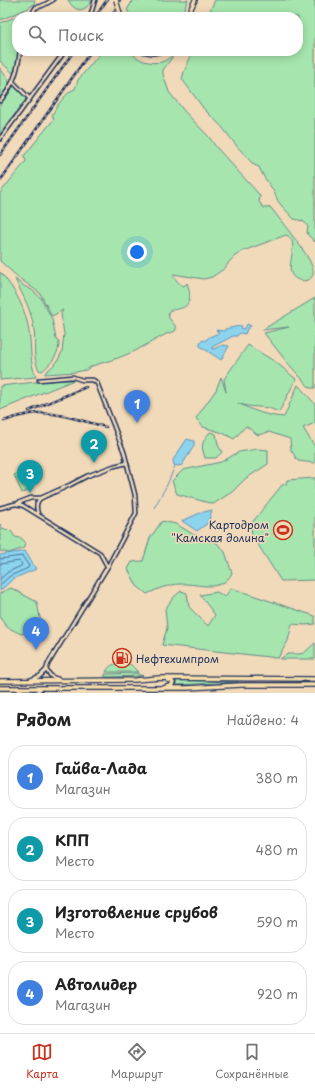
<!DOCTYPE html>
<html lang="ru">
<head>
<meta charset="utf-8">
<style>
  :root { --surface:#fff; --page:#f6f6f6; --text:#222; --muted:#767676; --line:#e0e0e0; --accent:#c8321e }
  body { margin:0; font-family:"Playpen Sans",sans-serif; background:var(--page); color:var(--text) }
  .you { position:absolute; left:137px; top:252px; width:14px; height:14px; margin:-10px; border:3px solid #fff; border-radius:50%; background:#1a73e8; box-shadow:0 0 0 6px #1a73e833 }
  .badge { display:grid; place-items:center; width:26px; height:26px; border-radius:50%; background:var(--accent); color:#fff; font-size:13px; font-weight:700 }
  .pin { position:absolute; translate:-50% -33px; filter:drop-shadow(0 1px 2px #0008) }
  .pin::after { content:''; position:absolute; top:21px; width:14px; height:12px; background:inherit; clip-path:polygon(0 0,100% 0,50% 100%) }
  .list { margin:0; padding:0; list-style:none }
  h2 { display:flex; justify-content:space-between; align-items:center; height:52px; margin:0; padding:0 16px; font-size:17px }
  h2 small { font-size:13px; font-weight:400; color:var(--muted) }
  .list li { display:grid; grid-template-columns:26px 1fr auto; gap:12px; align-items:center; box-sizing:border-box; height:64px; margin:0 8px 8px; padding:0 8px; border:1px solid var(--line); border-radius:16px }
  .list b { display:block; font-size:15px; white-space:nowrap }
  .list p { margin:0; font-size:13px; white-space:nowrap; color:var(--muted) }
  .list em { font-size:13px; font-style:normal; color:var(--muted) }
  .icon { flex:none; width:22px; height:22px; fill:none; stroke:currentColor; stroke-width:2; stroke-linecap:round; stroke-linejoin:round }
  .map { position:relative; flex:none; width:315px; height:693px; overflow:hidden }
  .search { position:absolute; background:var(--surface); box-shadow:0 2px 10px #0003; left:12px; right:12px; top:12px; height:44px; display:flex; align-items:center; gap:10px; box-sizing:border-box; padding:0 14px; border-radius:16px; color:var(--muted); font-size:15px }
  .sheet { height:340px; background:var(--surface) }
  nav { display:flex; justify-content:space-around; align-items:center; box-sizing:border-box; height:56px; border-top:1px solid var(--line); background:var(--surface); font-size:11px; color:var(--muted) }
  nav a { display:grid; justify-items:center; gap:2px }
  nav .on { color:var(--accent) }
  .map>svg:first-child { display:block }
  .green { fill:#a6e6ae; stroke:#608a86 }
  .water { fill:#8cd3ee; stroke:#5f91b4 }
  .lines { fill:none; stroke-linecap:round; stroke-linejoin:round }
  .shore { stroke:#487198; stroke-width:1 }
  .stream { stroke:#5f91b4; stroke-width:1 }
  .minor-casing { stroke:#1b2f5e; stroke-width:5.5 }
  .primary-casing { stroke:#1b2f5e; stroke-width:6 }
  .minor { stroke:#f1dab9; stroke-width:2.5 }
  .primary { stroke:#f9deab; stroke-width:3.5 }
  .rail-casing { stroke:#1b2f5e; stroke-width:2.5 }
  .rail { stroke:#f1dab9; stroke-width:1; stroke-dasharray:3; stroke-linecap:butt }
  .primary-bridge-casing { stroke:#1b2f5e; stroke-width:6; stroke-linecap:butt }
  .primary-bridge { stroke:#f9deab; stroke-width:3.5 }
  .labels { text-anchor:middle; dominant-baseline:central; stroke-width:3; stroke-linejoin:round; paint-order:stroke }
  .poi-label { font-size:11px; fill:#1b2f5e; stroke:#f1dab9; text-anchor:end }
</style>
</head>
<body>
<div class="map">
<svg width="315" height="693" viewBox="0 0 315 693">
  <rect width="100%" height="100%" fill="#f1dab9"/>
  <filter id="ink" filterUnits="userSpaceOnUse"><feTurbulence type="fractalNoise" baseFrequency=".025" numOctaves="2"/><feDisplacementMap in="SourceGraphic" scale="8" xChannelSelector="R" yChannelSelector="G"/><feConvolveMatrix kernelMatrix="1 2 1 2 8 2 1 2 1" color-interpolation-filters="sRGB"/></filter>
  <g filter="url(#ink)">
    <path class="green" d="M0 0H35L34 4 27 9 0 20Z
      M68 0H92C90 5 83 12 77 9 73 8 70 3 68 0Z
      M133 0H188L181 17H131L128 11 127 10Z
      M215 0H315V242L308 235 307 232 308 227 306 224 303 221 294 219 281 205 278 201 273 190 264 177 259 167 254 165 236 145 222 127 204 109 182 79 184 72 193 51H298V17H207Z
      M33 10 29 17H17V51H19L16 70 15 73 14 74 0 61V23Z
      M102 51H130C138 61 149 64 162 62 166 61 169 57 173 56L163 70V74L169 92 185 112 209 137 216 147 257 192 260 196 259 202 264 208H267L270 207 272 209C283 224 295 238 305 253 308 258 312 264 313 270 314 274 312 278 308 280 305 281 302 281 299 280 278 274 304 242 286 235L243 251 235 256 229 262 225 268 212 277 204 279 173 274C175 279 178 284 184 286L187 283C191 294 192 307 178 309 173 310 172 309 168 312L169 318 176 327V330L173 332 166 334 135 351 118 358 92 366 86 370 76 372 45 374V373L57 362 62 352 64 334 61 314 63 310 52 316 40 293 19 278 0 261V193L26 161 24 156 54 119 52 115C56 107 67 91 75 89L78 80Z
      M0 68 8 79 9 84 0 98Z
      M16 86 25 96 26 99 0 134V104L9 94 13 87Z
      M0 272C15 289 26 309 29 332 32 348 29 362 36 377L0 380Z
      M15 279 24 286 32 290 41 298 52 319 56 339 59 341C60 353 51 364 42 371L39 370C32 358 36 343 34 330 32 311 23 296 15 279Z
      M315 298V388H310L286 361 264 333 289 327 262 330Z
      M248 345 277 363 296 379 279 412 269 408 247 406 238 403C253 411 268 416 284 417L298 385 315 404V423L303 428 315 447V463L298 461 291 450 290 439 269 432 258 435 246 426 234 439 223 433 203 427 196 418 216 390 221 377 226 392 224 379Z
      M54 380H74L0 410V386Z
      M210 432 216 434 218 445 222 452 216 458H205C201 445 201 443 210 432Z
      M257 449 268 450V464L245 479 232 492 213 504 177 494 172 481 183 470 221 462 239 452Z
      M25 471 32 489 22 493 14 475Z
      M315 478V580L281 581 252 535 251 524 282 485 286 484 287 480Z
      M162 521 176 524 196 536 217 543 225 552 232 573C221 594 199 583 181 584 169 584 158 589 147 594L137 586 128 569 132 562 143 561 150 538Z
      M0 524 2 528 11 531 15 537 21 538 25 542 24 548 9 553 0 551Z
      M11 588 37 602 42 628 21 634 7 627 0 618V593Z
      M231 588 315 616V624L305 625 292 624 288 641 278 658C239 654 201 649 162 645L167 628 165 609 174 597 181 591 187 593 189 607 208 626 215 615 200 595 217 592 225 597Z
      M315 643V659H280L288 654H299L304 653Z
      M130 664 138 672H106C111 661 119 665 130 664Z
      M138 673V675H142L143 676 105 677V674Z
      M177 680 239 682 176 685Z"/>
    <path class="water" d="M247 324 251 326 247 329 245 334 240 333 237 336H233L212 347V349H213L223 345 229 346 221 360 200 346V343L201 341 206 340 209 337 219 333 216 330 224 331 225 329 240 326H242L241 328 243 329 246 327Z
      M187 439 194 441V446L182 465 178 466 174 465 173 460Z
      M212 510 208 523 197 531 182 521 200 513Z
      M25 551 36 569 13 579 0 591V555Z"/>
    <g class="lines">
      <path class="shore" d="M0 559 22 556 29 566 28 568 10 576 0 585
        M0 564 19 561 22 564 21 566 8 572 0 579"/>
      <path class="stream" d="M154 508 167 485 175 466"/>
      <g class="minor-casing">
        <path id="minor" d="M30 17 36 7C41 8 48 2 53 0
          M90 17 95 0
          M13 82 30 99
          M0 101C13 86 18 71 20 51
          M0 139 65 51
          M39 380 73 377 82 380H93L97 383 124 452 135 495 136 513 134 517 108 566 54 654 48 664 46 670
          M18 503 31 498H40
          M0 508 15 504 22 505 100 553 107 566
          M38 514C36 508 35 502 41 498L70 485 87 476 114 466 127 463
          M46 670 52 677 58 679
          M30 680 40 676 46 670
          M17 689 21 691 24 693
          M36 693 41 688"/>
      </g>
      <g class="primary-casing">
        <path id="primary" d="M187 17 195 0
          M143 51 153 53 163 51
          M0 681 135 680 160 678 315 679
          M166 687 171 686 173 683 172 681 168 680
          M0 688H187L241 685H315"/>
      </g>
      <use href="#minor" class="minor"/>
      <use href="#primary" class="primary"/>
      <g class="rail-casing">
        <path id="rail" d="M95 17 107 0
          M111 17 120 0
          M0 155 74 51
          M0 181 91 51
          M29 411 86 387
          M4 421C15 417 26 414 38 413 57 412 86 422 106 427"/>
      </g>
      <use href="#rail" class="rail"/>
      <g class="primary-bridge-casing">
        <path id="primary-bridge" d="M116 0 121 17"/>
      </g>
      <use href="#primary-bridge" class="primary-bridge"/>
    </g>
  </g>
  <defs>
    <g id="stadium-ring" transform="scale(1)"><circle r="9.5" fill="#f1dab9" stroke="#c8321e" stroke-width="1.5"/><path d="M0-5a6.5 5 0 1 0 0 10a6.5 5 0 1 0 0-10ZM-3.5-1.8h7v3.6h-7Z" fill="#c8321e"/></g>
    <g id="fuel-ring" transform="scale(1)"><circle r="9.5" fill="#f1dab9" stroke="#c8321e" stroke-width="1.5"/><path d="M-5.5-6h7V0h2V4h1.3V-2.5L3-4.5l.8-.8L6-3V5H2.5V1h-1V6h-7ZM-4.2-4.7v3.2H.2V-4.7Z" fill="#c8321e"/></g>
  </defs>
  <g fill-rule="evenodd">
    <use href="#stadium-ring" x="283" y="530"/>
    <use href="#fuel-ring" x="122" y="658"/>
  </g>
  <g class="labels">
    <g class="poi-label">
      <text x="269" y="524">Картодром<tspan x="269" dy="13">"Камская долина"</tspan></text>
      <text x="136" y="658" text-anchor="start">Нефтехимпром</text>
    </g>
  </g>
</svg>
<div class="you"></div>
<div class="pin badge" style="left:137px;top:423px;background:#3f7fe0">1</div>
<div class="pin badge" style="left:94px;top:463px;background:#0f9aa8">2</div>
<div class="pin badge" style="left:30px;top:493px;background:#0f9aa8">3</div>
<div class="pin badge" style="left:36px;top:650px;background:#3f7fe0">4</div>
<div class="search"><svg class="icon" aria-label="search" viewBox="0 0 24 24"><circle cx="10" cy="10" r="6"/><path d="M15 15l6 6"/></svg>Поиск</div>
</div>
<section class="sheet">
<h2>Рядом<small>Найдено: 4</small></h2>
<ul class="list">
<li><span class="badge" style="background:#3f7fe0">1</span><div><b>Гайва-Лада</b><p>Магазин</p></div><em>380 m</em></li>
<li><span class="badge" style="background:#0f9aa8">2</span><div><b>КПП</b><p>Место</p></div><em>480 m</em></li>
<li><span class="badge" style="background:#0f9aa8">3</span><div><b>Изготовление срубов</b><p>Место</p></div><em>590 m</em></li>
<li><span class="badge" style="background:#3f7fe0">4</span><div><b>Автолидер</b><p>Магазин</p></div><em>920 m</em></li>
</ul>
</section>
<nav>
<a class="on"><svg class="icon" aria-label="map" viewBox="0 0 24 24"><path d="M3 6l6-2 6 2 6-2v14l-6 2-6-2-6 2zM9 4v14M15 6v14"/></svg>Карта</a>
<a><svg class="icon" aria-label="directions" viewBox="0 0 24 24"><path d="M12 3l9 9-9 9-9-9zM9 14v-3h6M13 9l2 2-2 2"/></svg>Маршрут</a>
<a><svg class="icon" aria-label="saved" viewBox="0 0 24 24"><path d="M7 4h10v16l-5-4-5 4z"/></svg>Сохранённые</a>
</nav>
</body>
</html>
